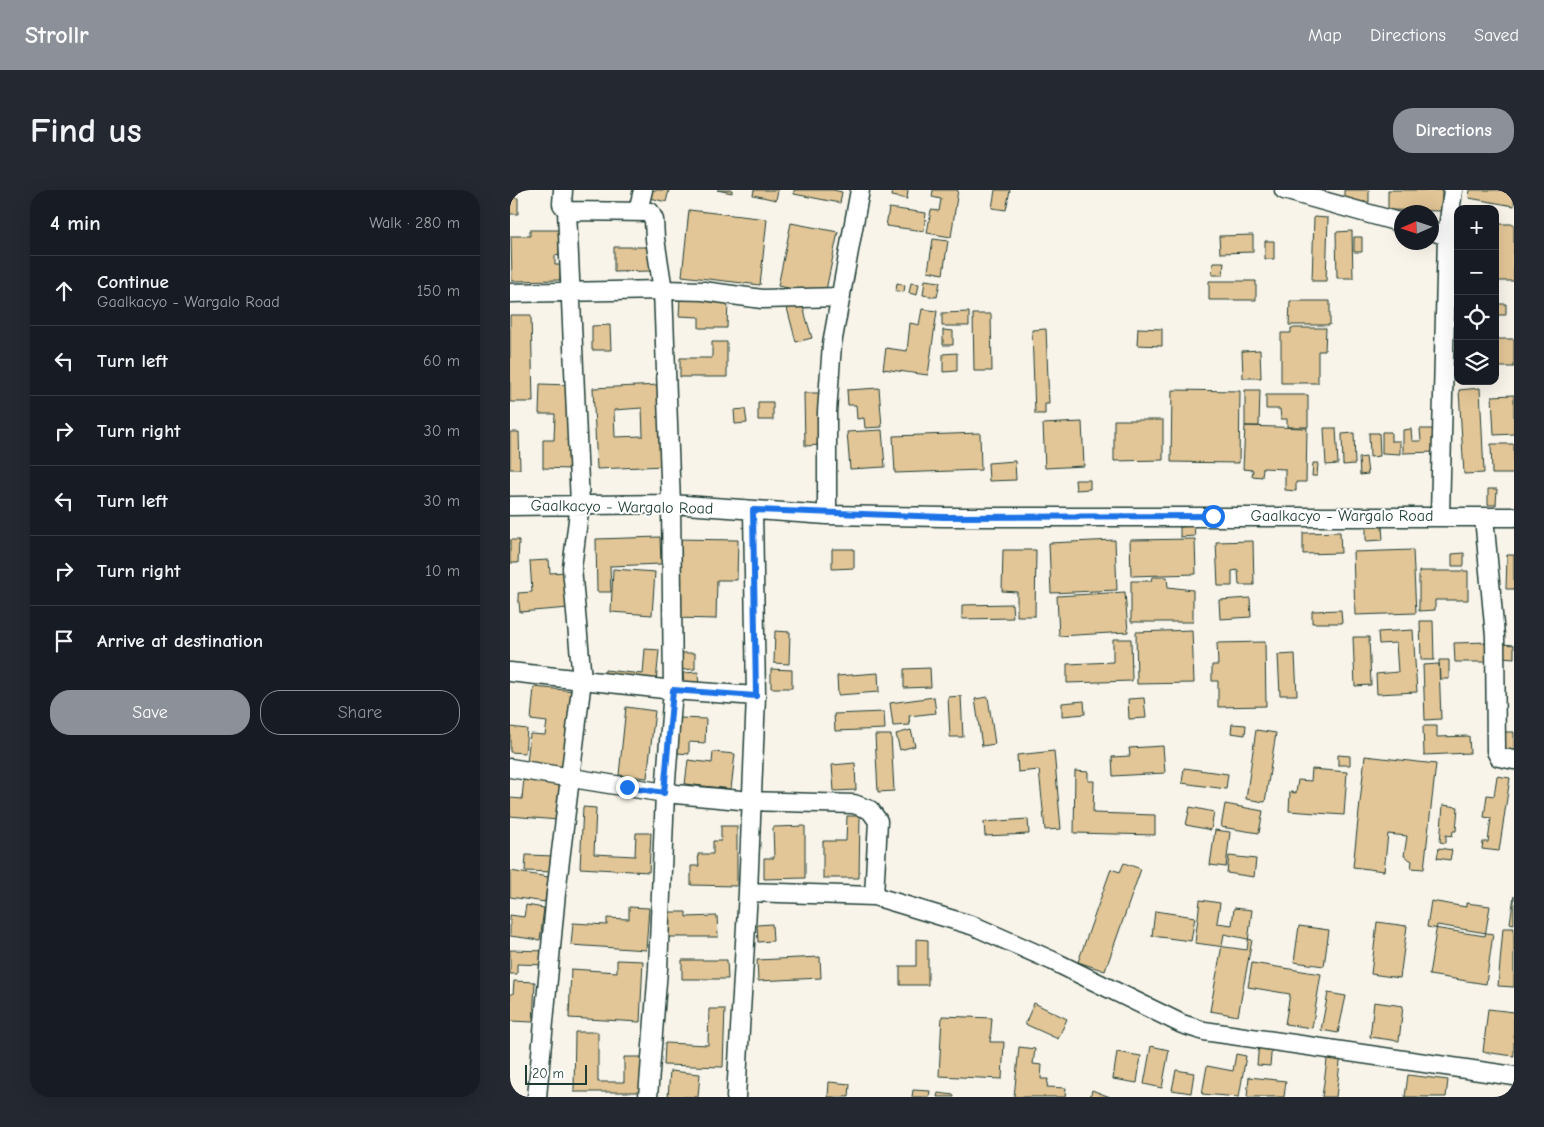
<!DOCTYPE html>
<html lang="en">
<head>
<meta charset="utf-8">
<style>
  :root { --surface:#171b24; --page:#242831; --text:#f1f3f6; --muted:#9ea1a6; --line:#363941; --accent:#8c9099 }
  body { margin:0; font-family:"Comic Neue",sans-serif; background:var(--page); color:var(--text) }
  .controls { position:absolute; right:15px; top:15px; display:grid; overflow:hidden; border-radius:10px; box-shadow:0 5px 20px #0002 }
  .controls button { width:45px; height:45px; display:grid; place-items:center; padding:0; border:0; border-bottom:1px solid var(--line); background:var(--surface); color:var(--text); font:25px sans-serif }
  .compass { position:absolute; left:884px; top:15px; width:45px; height:45px; border-radius:50%; background:var(--surface); box-shadow:0 5px 20px #0002; rotate:267deg }
  .scale { position:absolute; left:15px; bottom:12px; width:62px; box-sizing:border-box; padding-left:5px; border:2px solid #1f3d34; border-top:0; font-size:14px; line-height:18px; white-space:nowrap; color:#1f3d34; -webkit-text-stroke:4px #fff; paint-order:stroke }
  .stop { position:absolute; width:15px; height:15px; margin:-11px; border:4px solid #1a73e8; border-radius:50%; background:#fff }
  .stop.end { background:#1a73e8; border-color:#fff; box-shadow:0 1px 5px #0008 }
  .list { margin:0; padding:0; list-style:none }
  h2 { display:flex; justify-content:space-between; align-items:center; height:65px; margin:0; padding:0 20px; font-size:21px }
  h2 small { font-size:16px; font-weight:400; color:var(--muted) }
  .list li { display:grid; grid-template-columns:32px 1fr auto; gap:15px; align-items:center; box-sizing:border-box; height:70px; padding:0 20px; border-top:1px solid var(--line) }
  .list b { display:block; font-size:19px; white-space:nowrap }
  .list p { margin:0; font-size:16px; white-space:nowrap; color:var(--muted) }
  .list em { font-size:16px; font-style:normal; color:var(--muted) }
  .actions { display:flex; gap:10px; padding:15px 20px }
  .actions a { flex:1; padding:11px 0; border:1px solid var(--accent); border-radius:20px; text-align:center; font-size:18px; color:var(--accent) }
  .actions .main { background:var(--accent); color:#fff }
  .icon { flex:none; width:28px; height:28px; fill:none; stroke:currentColor; stroke-width:2; stroke-linecap:round; stroke-linejoin:round }
  .map { position:relative; flex:none; width:1004px; height:907px; overflow:hidden; border-radius:20px }
  header { display:flex; align-items:center; gap:30px; box-sizing:border-box; height:70px; padding:0 25px; background:var(--accent); color:#fff }
  header strong { font-size:24px }
  nav { display:flex; gap:28px; margin-inline-start:auto; font-size:18px }
  .intro { display:flex; align-items:center; justify-content:space-between; box-sizing:border-box; height:120px; padding:0 30px }
  h1 { margin:0; font-size:35px }
  .button { padding:12px 22px; border-radius:20px; background:var(--accent); color:#fff; font-size:18px; font-weight:700 }
  main { display:flex; gap:30px; padding:0 30px }
  aside { flex:1; background:var(--surface); border-radius:20px; box-shadow:0 5px 20px #0002 }
  .map>svg:first-child { display:block }
  .building { fill:#e3c697; stroke:#1f3d34; fill-rule:evenodd }
  .lines { fill:none; stroke-linecap:round; stroke-linejoin:round }
  .street-casing { stroke:#1f3d34; stroke-width:21 }
  .street { stroke:#fff; stroke-width:18 }
  .route { stroke:#1a73e8; stroke-width:6 }
  .labels { text-anchor:middle; dominant-baseline:central; stroke-width:4; stroke-linejoin:round; paint-order:stroke }
  .street-label { font-size:16px; fill:#1f3d34; stroke:#fff }
</style>
</head>
<body>
<header>
<strong>Strollr</strong>
<nav><a>Map</a><a>Directions</a><a>Saved</a></nav>
</header>
<div class="intro"><h1>Find us</h1><a class="button">Directions</a></div>
<main>
<aside>
<h2>4 min<small>Walk · 280 m</small></h2>
<ul class="list">
<li><svg class="icon" aria-label="ahead" viewBox="0 0 24 24"><path d="M12 20V5M6 11l6-6 6 6"/></svg><div><b>Continue</b><p>Gaalkacyo - Wargalo Road</p></div><em>150 m</em></li>
<li><svg class="icon" aria-label="left" viewBox="0 0 24 24"><path d="M17 20v-9H6M10 6l-5 5 5 5"/></svg><div><b>Turn left</b></div><em>60 m</em></li>
<li><svg class="icon" aria-label="right" viewBox="0 0 24 24"><path d="M7 20v-9h11M14 6l5 5-5 5"/></svg><div><b>Turn right</b></div><em>30 m</em></li>
<li><svg class="icon" aria-label="left" viewBox="0 0 24 24"><path d="M17 20v-9H6M10 6l-5 5 5 5"/></svg><div><b>Turn left</b></div><em>30 m</em></li>
<li><svg class="icon" aria-label="right" viewBox="0 0 24 24"><path d="M7 20v-9h11M14 6l5 5-5 5"/></svg><div><b>Turn right</b></div><em>10 m</em></li>
<li><svg class="icon" aria-label="arrive" viewBox="0 0 24 24"><path d="M6 21V4h12l-3 4 3 4H6"/></svg><div><b>Arrive at destination</b></div></li>
</ul>
<div class="actions"><a class="main">Save</a><a>Share</a></div>
</aside>
<div class="map">
<svg width="1004" height="907" viewBox="0 0 1004 907">
  <rect width="100%" height="100%" fill="#f9f4ea"/>
  <filter id="ink" filterUnits="userSpaceOnUse"><feTurbulence type="fractalNoise" baseFrequency=".02" numOctaves="2"/><feDisplacementMap in="SourceGraphic" scale="10" xChannelSelector="R" yChannelSelector="G"/><feConvolveMatrix kernelMatrix="1 2 1 2 8 2 1 2 1" color-interpolation-filters="sRGB"/></filter>
  <g filter="url(#ink)">
    <path class="building" d="M139 0H159L156 12 137 7Z
      M207 0H222V3Z
      M244 0H268L266 10 243 5Z
      M284 0H323L332 2 330 13 284 4Z
      M383 0H398L397 9 382 6Z
      M423 0H448L441 47 417 43 421 20 429 21 431 9 422 7Z
      M485 0H500L496 20 482 18Z
      M834 0H859V12H834Z
      M878 0H932V21L878 20Z
      M960 0H1004V16L959 8Z
      M0 8H8V24H0Z
      M379 18 416 23 414 41 376 36Z
      M179 20 257 29 250 95 172 86Z
      M804 27 818 28 816 91H802Z
      M281 33 328 42 315 105 268 96Z
      M985 34H1004V91H985Z
      M20 40H49V66L45 65V75H50V90L2 91 1 46H20Z
      M842 41 843 88H827L826 42Z
      M743 45V62L710 63 709 46Z
      M844 47H852V62H844Z
      M423 49 438 51 433 84 418 81Z
      M755 51H764V69H755Z
      M104 57H140V81L104 82Z
      M703 72H714L713 85H702Z
      M415 90 430 92 427 107 413 105Z
      M699 91H746V110H699Z
      M387 93 395 95 394 102 386 101Z
      M401 93 409 94 407 105 399 103Z
      M170 108 218 109 217 138H189V127L169 126Z
      M780 111H820V135H779Z
      M292 114 302 148 286 152 277 118Z
      M987 114H996V125H986Z
      M412 119 427 121 418 185 373 179 376 158 397 161 400 133 409 135Z
      M459 122V136H432V123Z
      M463 124H481L482 181H464Z
      M0 125H21L23 212H0Z
      M100 135 101 160H82V136Z
      M985 135H987V149H1004V177H985Z
      M628 138 652 139V156L627 155Z
      M781 138H816L815 161H808V193H771V143H781Z
      M536 139 539 214H535V224H525L522 140Z
      M433 140 443 141V155H433Z
      M202 152H217V187H170V168H202Z
      M750 160 751 188H733L732 161Z
      M447 163V181L433 182V164Z
      M30 194 60 195 59 279 33 278V250H44L45 224H29Z
      M150 195 154 276 87 279 83 198ZM132 218 133 246 105 247 104 220Z
      M369 198 372 237 355 238 354 228 347 229 346 215H338L337 200Z
      M970 198 974 283 954 284 949 200Z
      M662 200 730 201 729 273 661 272Z
      M735 200H750L749 236H735Z
      M294 203H309L310 255 295 256Z
      M756 205H798V237H777V229H771L770 219H756Z
      M1004 205V244L984 245 982 206Z
      M248 212H263V230H248Z
      M235 219 237 233 225 234 224 220Z
      M604 230H653V270L604 271Z
      M572 232 574 276 535 278 533 234Z
      M735 236 797 238 796 292H786V301L775 300V279L753 278 752 287 742 286 743 280 733 279Z
      M814 238H826L828 274 816 275Z
      M901 239 902 251H911L910 239H925L926 262 893 263V240Z
      M372 240 375 277 340 279 337 242Z
      M0 242H9L10 279H0Z
      M872 242H881V251H890V264L872 263Z
      M470 243 471 280 385 283 383 246Z
      M844 243 845 274 833 275 832 244Z
      M859 243H869L870 266 860 267Z
      M981 254H1004V284H982Z
      M856 267 858 284 850 285 849 268Z
      M505 271 506 290 479 291 478 273Z
      M803 273H808L807 286H802Z
      M565 290H580V299L566 300Z
      M978 299H987L986 315H978Z
      M684 336 685 346 670 347V337Z
      M872 336 873 350 856 351V337Z
      M830 342 831 363 793 364V343Z
      M150 347 151 374 100 376 101 402H87L86 349Z
      M165 349 228 350 227 390H207L206 429 164 428Z
      M685 349 686 384 621 386 620 350Z
      M0 350H9L8 373H0Z
      M605 350 607 400 541 403 539 353Z
      M743 351 744 395H729L728 380 722 381V396H708L706 352Z
      M322 359H344V378L322 379Z
      M493 360H526L525 426H507V402L492 401Z
      M903 360 906 423 845 425 843 362Z
      M954 363V376H942V364Z
      M997 365H1004V399H996Z
      M39 370 40 383 56 382 59 418 10 422 8 403 22 402 20 371Z
      M103 379 145 382 142 425 101 422Z
      M909 381H958V410H925V420L909 421Z
      M642 387H657L658 397 683 400V432H621V391H641Z
      M615 402 618 442 549 446 547 406Z
      M740 408 741 427 710 429 709 410Z
      M502 414 503 428 452 429V415Z
      M831 420 832 433H802V421Z
      M910 431H923L924 470H911Z
      M682 440 684 493 627 494 626 442Z
      M903 440 907 502 867 504 866 484 888 482 886 453 869 454 868 442Z
      M265 441 280 442 279 474 264 473Z
      M843 447H859L861 495 845 496Z
      M603 449H621L622 491 557 493V474L603 472Z
      M755 452 756 516 708 517V491H702V475H708L707 453Z
      M979 452V472H945L944 453Z
      M992 454 1004 455V468L992 467Z
      M135 459 149 460 146 493 94 488 95 480 133 484Z
      M169 463H185V479L170 480Z
      M785 464 787 505H770L768 465Z
      M929 470H939V489H930Z
      M929 474 931 529 915 530 913 475Z
      M420 478 421 497 394 498V479Z
      M261 479 282 480V498H261Z
      M188 482 189 499 174 500 173 483Z
      M368 483 369 502 328 505 327 486Z
      M24 497 65 501 57 577 17 573 20 544 35 545 37 532 21 530Z
      M451 506 453 547H440L438 507Z
      M424 507 426 523 399 526 400 535 383 536 380 513Z
      M478 507 485 554 472 556 465 509Z
      M634 508 636 528 619 529 618 509Z
      M574 511 575 524 552 526V513Z
      M116 517 145 521 137 588 109 585Z
      M374 522 375 539 325 541 324 524Z
      M169 528 196 529 195 553 179 552V564L168 563Z
      M722 534 736 535 735 545 721 543Z
      M913 536H927V547L959 546 960 563 914 565Z
      M0 537 17 539 15 563 0 562Z
      M401 540 405 556 390 560 386 544Z
      M746 540 766 543 755 612 736 609Z
      M990 542H1004V566H990Z
      M365 545H381L384 601 368 602Z
      M653 556 655 583 603 586 602 567 620 566 619 558Z
      M544 561 551 639 535 640 529 580 508 582 507 565Z
      M203 562 225 564 221 599 175 594 178 570 202 573Z
      M828 565 840 566V575H828Z
      M855 566 926 574 914 679 901 678 902 671 894 666 897 646 878 644 874 681 843 677Z
      M345 573 346 600 324 601 322 575Z
      M674 578 718 584 716 599 672 593Z
      M802 579 837 582 834 625 779 621 780 602 786 603 788 590 801 591Z
      M565 581 578 582V591H584L583 623 645 625V645L564 643Z
      M987 586 1000 588 989 661 972 659 973 652H978L981 628 974 627 977 605 984 606Z
      M14 587 51 590 48 630 0 626V608L12 609Z
      M715 614 753 621 749 643 711 637Z
      M933 615 948 617 946 641H943L942 646 936 645V653L930 652Z
      M73 617 86 618 84 664 125 666 126 643H141L139 682 70 678Z
      M680 617 704 622 701 640 676 635Z
      M337 626H350L349 688H313V651H336Z
      M518 629 519 644 475 646 474 632Z
      M211 636H227V696L181 695V676H189L188 664H203V651H211Z
      M295 636V688L254 689V668H264L263 637Z
      M705 640 720 642 716 677 700 675Z
      M929 658 942 660 940 670 927 668Z
      M16 665 45 666 44 682 15 681Z
      M719 666 746 669 744 687 717 683Z
      M614 673 631 679 595 781 568 772 601 679 610 682Z
      M0 681 45 688 42 704 36 703 35 712 0 707Z
      M1004 706V734L1000 733Z
      M690 710 710 713 707 733 722 735 724 718 742 720 737 760 685 753Z
      M921 711 956 717V713L980 716 975 746 917 737Z
      M16 715 34 718 30 750 0 746V725L14 727Z
      M119 717 139 718 136 760 61 755 63 733 97 735V728L119 729Z
      M645 721 685 727 681 751 642 746Z
      M157 722H176V727L207 726 208 747H157Z
      M867 732 897 736 890 788 861 784Z
      M262 734 263 751 248 752 247 735Z
      M927 735 983 744 976 794 919 785Z
      M789 736 819 740 814 776 784 772Z
      M993 738H1004V797L988 796Z
      M714 744 742 750 728 826 700 821Z
      M406 749 418 750V795H390V776H406Z
      M0 760 37 761V775L7 774V784H0Z
      M310 767 311 788 248 791 247 770Z
      M107 770 133 771 130 832 59 828 61 779 107 782Z
      M172 770H217L218 789H172Z
      M742 773 811 784 802 838 775 834 780 804 738 797Z
      M4 791 25 792 23 832 0 831V804H3Z
      M818 803 836 806 828 843 811 840Z
      M864 812 893 816 889 851 860 847Z
      M524 813 557 829 548 849 515 834Z
      M199 819H215L213 877 154 875 155 853 198 855Z
      M978 819 1004 822V866L973 862Z
      M432 826 482 828 480 852H494L492 889 429 886Z
      M65 842H88V892H114V867H134V902H64Z
      M749 853 762 854 760 876 747 875Z
      M641 856 659 860 652 898 634 894Z
      M509 857 525 859 523 874 532 875 531 889H538L537 897 556 898 555 907H504Z
      M607 862 631 866 627 893 603 889Z
      M818 863 831 864 826 907H812Z
      M726 864 736 866 729 907 692 904 697 876 723 881Z
      M666 880 684 883 681 903 662 900Z
      M160 881 190 884 188 907H158Z
      M898 885 938 890 936 907H895Z
      M739 887 776 891 774 907H737Z
      M319 892 340 894 339 907H318Z
      M403 900 420 901 419 907H402Z
      M582 900 600 907H580Z
      M428 903 444 905V907H427Z"/>
    <g class="lines">
      <g class="street-casing">
        <path id="street" d="M774 0 892 33
          M128 21 133 0
          M922 41 937 46
          M0 103 153 100 193 101 252 109 331 107
          M0 316 161 314 317 325 434 327H1004
          M317 325V222L322 154 350 0
          M930 325 937 46 943 0
          M974 327 985 446 986 561 989 567 1004 570
          M0 482 163 500 161 314 153 100 145 49 144 30 140 22 57 21
          M0 578 155 603 241 611 344 614 360 620 368 631 364 706
          M238 702 364 706 464 736 543 771 672 834 694 841 1004 886
          M27 907 46 703 72 490 62 378 70 314 57 21 52 14 53 0
          M138 907 148 779 155 603 163 500 246 506
          M226 907 238 702 246 506 243 321"/>
      </g>
      <use href="#street" class="street"/>
    </g>
  </g>
  <g class="lines" filter="url(#ink)">
    <path class="route" d="M117 597 154 603 163 500 246 506 243 320 434 327 703 326"/>
  </g>
  <g class="labels">
    <g class="street-label">
      <text transform="translate(112 317) rotate(1)">Gaalkacyo - Wargalo Road</text>
      <text x="832" y="326">Gaalkacyo - Wargalo Road</text>
    </g>
  </g>
</svg>
<div class="controls">
<button>+</button>
<button>−</button>
<button><svg class="icon" aria-label="locate" viewBox="0 0 24 24"><circle cx="12" cy="12" r="6"/><path d="M12 2v4M12 18v4M2 12h4M18 12h4"/></svg></button>
<button><svg class="icon" aria-label="layers" viewBox="0 0 24 24"><path d="M12 4l9 5-9 5-9-5zM3 14l9 5 9-5"/></svg></button>
</div>
<svg class="compass" viewBox="-18 -18 36 36"><path d="M0-13l5 13h-10z" fill="#e53935"/><path d="M0 13l5-13h-10z" fill="#9ea1a6"/></svg>
<div class="scale">20 m</div>
<div class="stop" style="left:703px;top:326px"></div>
<div class="stop end" style="left:117px;top:597px"></div>
</div>
</main>
</body>
</html>
